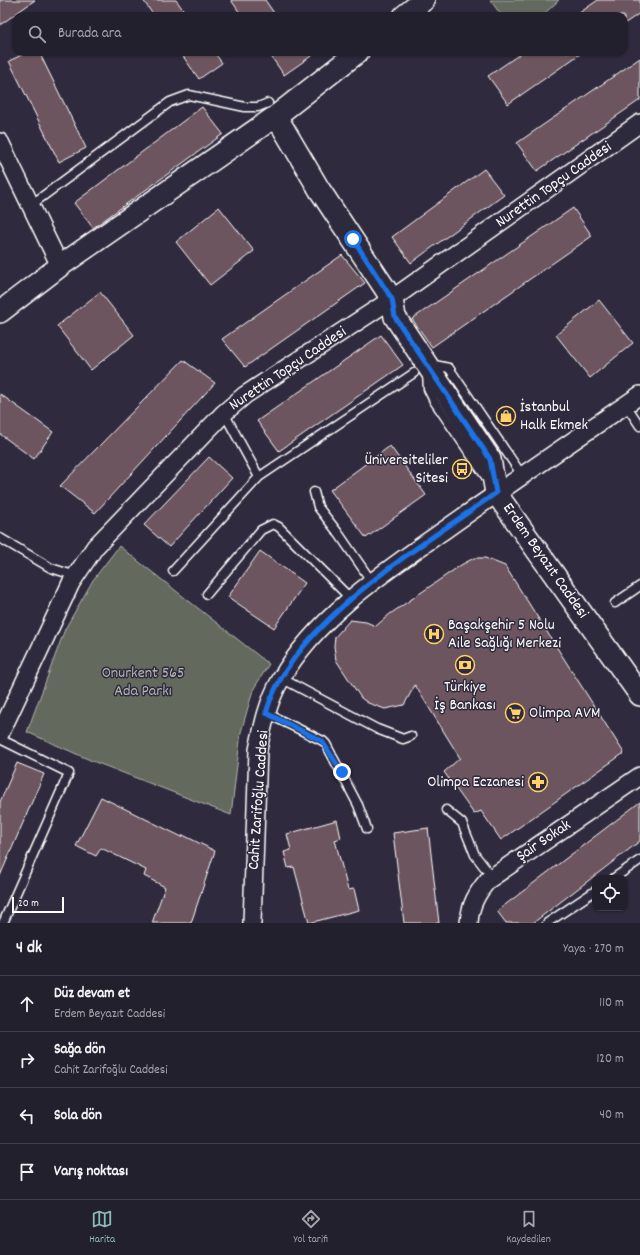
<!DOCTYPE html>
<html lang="tr">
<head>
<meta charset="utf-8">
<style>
  :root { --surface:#23202e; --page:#2b2836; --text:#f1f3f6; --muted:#a3a3aa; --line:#403e4a; --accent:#8bbbb9 }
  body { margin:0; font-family:Dekko,sans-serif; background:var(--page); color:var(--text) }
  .controls { position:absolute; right:12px; bottom:12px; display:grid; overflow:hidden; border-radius:8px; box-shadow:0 1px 3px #0004 }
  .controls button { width:36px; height:36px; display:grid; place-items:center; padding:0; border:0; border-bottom:1px solid var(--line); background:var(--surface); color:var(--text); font:20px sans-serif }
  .scale { position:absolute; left:12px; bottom:10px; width:52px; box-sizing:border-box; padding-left:4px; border:2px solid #fff; border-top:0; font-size:11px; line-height:14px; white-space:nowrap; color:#fff; -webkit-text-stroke:3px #2f2a3d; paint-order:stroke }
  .stop { position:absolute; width:12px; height:12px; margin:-9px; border:3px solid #1a73e8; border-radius:50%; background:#fff }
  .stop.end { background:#1a73e8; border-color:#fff; box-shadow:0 1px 4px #0008 }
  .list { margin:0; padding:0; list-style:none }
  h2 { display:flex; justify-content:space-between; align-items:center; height:52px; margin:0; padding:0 16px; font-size:17px }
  h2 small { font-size:13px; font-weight:400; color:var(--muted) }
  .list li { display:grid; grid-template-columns:26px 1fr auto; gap:12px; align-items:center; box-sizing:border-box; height:56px; padding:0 16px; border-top:1px solid var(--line) }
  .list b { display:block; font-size:15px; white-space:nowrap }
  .list p { margin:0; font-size:13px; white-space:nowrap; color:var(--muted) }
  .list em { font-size:13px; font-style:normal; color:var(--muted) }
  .icon { flex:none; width:22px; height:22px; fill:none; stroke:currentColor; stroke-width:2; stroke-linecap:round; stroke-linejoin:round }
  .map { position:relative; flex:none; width:640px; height:923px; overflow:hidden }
  .search { position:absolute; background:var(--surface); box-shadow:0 1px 3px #0004; left:12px; right:12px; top:12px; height:44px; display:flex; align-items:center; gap:10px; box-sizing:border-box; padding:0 14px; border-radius:12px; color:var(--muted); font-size:15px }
  .sheet { height:276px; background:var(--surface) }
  nav { display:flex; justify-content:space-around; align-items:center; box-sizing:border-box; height:56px; border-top:1px solid var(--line); background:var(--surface); font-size:11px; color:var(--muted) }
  nav a { display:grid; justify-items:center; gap:2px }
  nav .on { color:var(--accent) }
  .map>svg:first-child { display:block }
  .green { fill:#636a5d; stroke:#b1b4ae }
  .building { fill:#6c545e; stroke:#fff }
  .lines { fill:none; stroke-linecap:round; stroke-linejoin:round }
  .service-casing { stroke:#fff; stroke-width:11 }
  .minor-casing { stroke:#fff; stroke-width:20 }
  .tertiary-casing { stroke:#fff; stroke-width:24 }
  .service { stroke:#2f2a3d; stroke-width:8 }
  .minor { stroke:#2f2a3d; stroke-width:17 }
  .tertiary { stroke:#2f2a3d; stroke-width:21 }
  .route { stroke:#1a73e8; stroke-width:5 }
  .labels { text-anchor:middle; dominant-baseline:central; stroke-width:3; stroke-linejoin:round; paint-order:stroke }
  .street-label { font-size:16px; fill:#fff; stroke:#2f2a3d }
  .poi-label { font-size:16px; fill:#fff; stroke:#2f2a3d; text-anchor:start }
  .park-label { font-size:16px; fill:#b1b4ae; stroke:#2f2a3d }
</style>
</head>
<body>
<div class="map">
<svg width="640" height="923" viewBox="0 0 640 923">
  <rect width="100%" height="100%" fill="#2f2a3d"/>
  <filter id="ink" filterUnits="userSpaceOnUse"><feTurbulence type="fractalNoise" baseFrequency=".025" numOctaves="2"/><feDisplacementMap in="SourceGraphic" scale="8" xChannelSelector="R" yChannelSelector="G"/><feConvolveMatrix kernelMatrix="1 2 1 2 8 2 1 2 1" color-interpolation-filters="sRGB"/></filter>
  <g filter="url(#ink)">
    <path class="green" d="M490 0H559L542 16H502Z
      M119 546 269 664 253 690 241 732 231 815 90 760 27 732 65 629 93 580Z"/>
    <path class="building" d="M0 0H35L0 25Z
      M143 0H176L188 16H154Z
      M231 0H265L276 16H242Z
      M598 0H640V13L624 24V16H575Z
      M28 52H39L86 148 59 162 9 61Z
      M180 52H214L222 63 199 79Z
      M268 52H317L284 75Z
      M523 52H583L508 104 488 76Z
      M640 58V100L537 171 517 143Z
      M202 107 223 134 93 228 74 203Z
      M484 169 504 195 411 263 392 237Z
      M219 207 254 251 210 285 176 242Z
      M573 208 592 236 432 347 412 319Z
      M342 255 365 283 245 367 222 339Z
      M100 292 134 335 91 370 57 326Z
      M599 300 633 343 590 378 556 335Z
      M381 335 403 365 279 451 257 421Z
      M183 360 215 383 95 513 60 486Z
      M0 394 53 432 34 459 0 434Z
      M390 446 426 495 366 538 330 490Z
      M209 457 232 478 169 547 144 525Z
      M260 551 305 583 274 628 228 597Z
      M474 558H485L505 566 624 753 501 840 481 811 474 814 444 772 460 758 415 685 404 705 385 709 368 703 361 698 336 660 334 646 335 637 350 620 366 622 376 626 390 614 461 565Z
      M17 763 44 774 0 876V802Z
      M101 797 182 837 183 835 215 851 191 923H152L165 887 144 876 146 870 101 848 96 856 76 846Z
      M640 802V841L533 923H506L497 911Z
      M337 820 341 838 335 840 348 890 354 889 359 910 309 923 294 867 288 868 284 852 291 850 287 834Z
      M428 828 439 923H404L393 833Z"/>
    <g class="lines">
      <g class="service-casing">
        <path id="service" d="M31 205 170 102 189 95 245 107H258L268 103
          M430 364 449 368 522 475
          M427 374 428 389 434 401 488 480
          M626 405 640 426
          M224 413 259 477
          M314 492 318 507 339 534 372 582
          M0 538 51 568 76 576
          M173 571 259 477 414 373
          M207 594 261 530 273 524 279 527 351 599
          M615 603 640 586
          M281 678 377 729 403 739 411 736
          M266 713 323 741 326 744 358 805 367 829
          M0 739 69 773 3 923
          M446 810 462 823 475 855 492 877
          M614 878 640 860
          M547 923 595 891"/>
      </g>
      <g class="minor-casing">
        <path id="minor" d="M0 142 60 266
          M0 734 71 583 95 547 224 413 245 395 392 299 640 123
          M252 923 258 750C263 725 268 701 281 679 316 617 386 571 443 531 508 485 574 440 640 395
          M469 923C470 905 477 893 488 880L640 776"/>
      </g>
      <g class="tertiary-casing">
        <path id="tertiary" d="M404 16 424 0
          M276 116 319 189 392 299 395 317 490 459 496 493 640 695
          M0 312 60 266 276 116 358 52"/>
      </g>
      <use href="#service" class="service"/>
      <use href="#minor" class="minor"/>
      <use href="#tertiary" class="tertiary"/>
    </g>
  </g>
  <g class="lines" filter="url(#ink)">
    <path class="route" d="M342 772 322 741 266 713C291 623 423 545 496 493L490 459 395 317 392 299 353 239"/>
  </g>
  <defs>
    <g id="shop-ring" transform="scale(1)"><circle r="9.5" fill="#2f2a3d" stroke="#ffd166" stroke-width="1.5"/><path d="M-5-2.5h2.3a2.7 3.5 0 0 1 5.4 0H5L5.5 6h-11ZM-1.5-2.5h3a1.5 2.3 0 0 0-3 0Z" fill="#ffd166"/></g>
    <g id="bus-ring" transform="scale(1)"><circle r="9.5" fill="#2f2a3d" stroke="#ffd166" stroke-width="1.5"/><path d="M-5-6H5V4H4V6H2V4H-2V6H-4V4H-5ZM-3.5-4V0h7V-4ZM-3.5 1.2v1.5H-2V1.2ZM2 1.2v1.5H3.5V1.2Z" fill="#ffd166"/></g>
    <g id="hospital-ring" transform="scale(1)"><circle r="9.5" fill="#2f2a3d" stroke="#ffd166" stroke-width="1.5"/><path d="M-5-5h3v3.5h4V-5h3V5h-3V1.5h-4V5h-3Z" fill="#ffd166"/></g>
    <g id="bank-ring" transform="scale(1)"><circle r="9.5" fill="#2f2a3d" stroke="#ffd166" stroke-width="1.5"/><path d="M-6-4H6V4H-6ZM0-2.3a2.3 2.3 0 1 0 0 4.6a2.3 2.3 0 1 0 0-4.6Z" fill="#ffd166"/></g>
    <g id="supermarket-ring" transform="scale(1)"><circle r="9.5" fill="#2f2a3d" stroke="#ffd166" stroke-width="1.5"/><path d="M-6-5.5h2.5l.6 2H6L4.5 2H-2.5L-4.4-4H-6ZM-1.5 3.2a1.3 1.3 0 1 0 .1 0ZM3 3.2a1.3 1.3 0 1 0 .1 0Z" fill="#ffd166"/></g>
    <g id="pharmacy-ring" transform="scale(1)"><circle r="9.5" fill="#2f2a3d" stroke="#ffd166" stroke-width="1.5"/><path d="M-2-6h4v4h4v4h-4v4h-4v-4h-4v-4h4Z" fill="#ffd166"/></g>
  </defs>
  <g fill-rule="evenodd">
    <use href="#shop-ring" x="506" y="416"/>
    <use href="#bus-ring" x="462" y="469"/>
    <use href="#hospital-ring" x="434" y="634"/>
    <use href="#bank-ring" x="465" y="665"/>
    <use href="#supermarket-ring" x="515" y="713"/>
    <use href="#pharmacy-ring" x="538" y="782"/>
  </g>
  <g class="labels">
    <g class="street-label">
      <text transform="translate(554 185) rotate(-35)">Nurettin Topçu Caddesi</text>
      <text transform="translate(288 369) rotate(-34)">Nurettin Topçu Caddesi</text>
      <text transform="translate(545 561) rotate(55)">Erdem Beyazıt Caddesi</text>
      <text transform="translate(259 800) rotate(-86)">Cahit Zarifoğlu Caddesi</text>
      <text transform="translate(544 841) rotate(-34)">Şair Sokak</text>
    </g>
    <g class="poi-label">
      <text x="520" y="407">İstanbul<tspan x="520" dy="18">Halk Ekmek</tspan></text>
      <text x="448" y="460" text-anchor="end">Üniversiteliler<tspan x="448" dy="18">Sitesi</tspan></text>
      <text x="448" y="625">Başakşehir 5 Nolu<tspan x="448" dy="18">Aile Sağlığı Merkezi</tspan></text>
      <text x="465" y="687" text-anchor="middle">Türkiye<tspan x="465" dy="18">İş Bankası</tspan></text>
      <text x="529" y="713">Olimpa AVM</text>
      <text x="524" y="782" text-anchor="end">Olimpa Eczanesi</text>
    </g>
    <g class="park-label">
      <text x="143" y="673">Onurkent 565<tspan x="143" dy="18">Ada Parkı</tspan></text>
    </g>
  </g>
</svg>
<div class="controls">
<button><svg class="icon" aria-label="locate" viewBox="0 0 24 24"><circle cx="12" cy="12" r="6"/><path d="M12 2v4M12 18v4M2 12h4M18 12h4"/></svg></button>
</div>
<div class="scale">20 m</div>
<div class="stop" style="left:353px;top:239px"></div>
<div class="stop end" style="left:342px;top:772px"></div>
<div class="search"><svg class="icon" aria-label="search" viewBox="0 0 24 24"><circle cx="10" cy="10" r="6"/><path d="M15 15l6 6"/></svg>Burada ara</div>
</div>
<section class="sheet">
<h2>4 dk<small>Yaya · 270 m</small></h2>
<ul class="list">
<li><svg class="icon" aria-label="ahead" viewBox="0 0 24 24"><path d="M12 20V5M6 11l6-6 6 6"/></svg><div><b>Düz devam et</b><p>Erdem Beyazıt Caddesi</p></div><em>110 m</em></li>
<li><svg class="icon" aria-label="right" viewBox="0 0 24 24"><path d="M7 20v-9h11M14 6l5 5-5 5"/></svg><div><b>Sağa dön</b><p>Cahit Zarifoğlu Caddesi</p></div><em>120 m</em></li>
<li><svg class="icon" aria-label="left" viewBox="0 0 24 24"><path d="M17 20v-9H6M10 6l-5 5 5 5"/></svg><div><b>Sola dön</b></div><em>40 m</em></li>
<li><svg class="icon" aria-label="arrive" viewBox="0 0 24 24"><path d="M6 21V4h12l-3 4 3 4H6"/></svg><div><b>Varış noktası</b></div></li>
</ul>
</section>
<nav>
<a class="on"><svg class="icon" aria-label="map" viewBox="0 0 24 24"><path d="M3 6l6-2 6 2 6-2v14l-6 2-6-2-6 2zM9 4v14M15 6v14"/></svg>Harita</a>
<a><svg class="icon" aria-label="directions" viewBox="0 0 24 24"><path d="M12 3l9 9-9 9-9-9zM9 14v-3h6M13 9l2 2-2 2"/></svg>Yol tarifi</a>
<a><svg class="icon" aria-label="saved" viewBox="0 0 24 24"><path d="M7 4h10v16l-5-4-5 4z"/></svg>Kaydedilen</a>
</nav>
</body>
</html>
